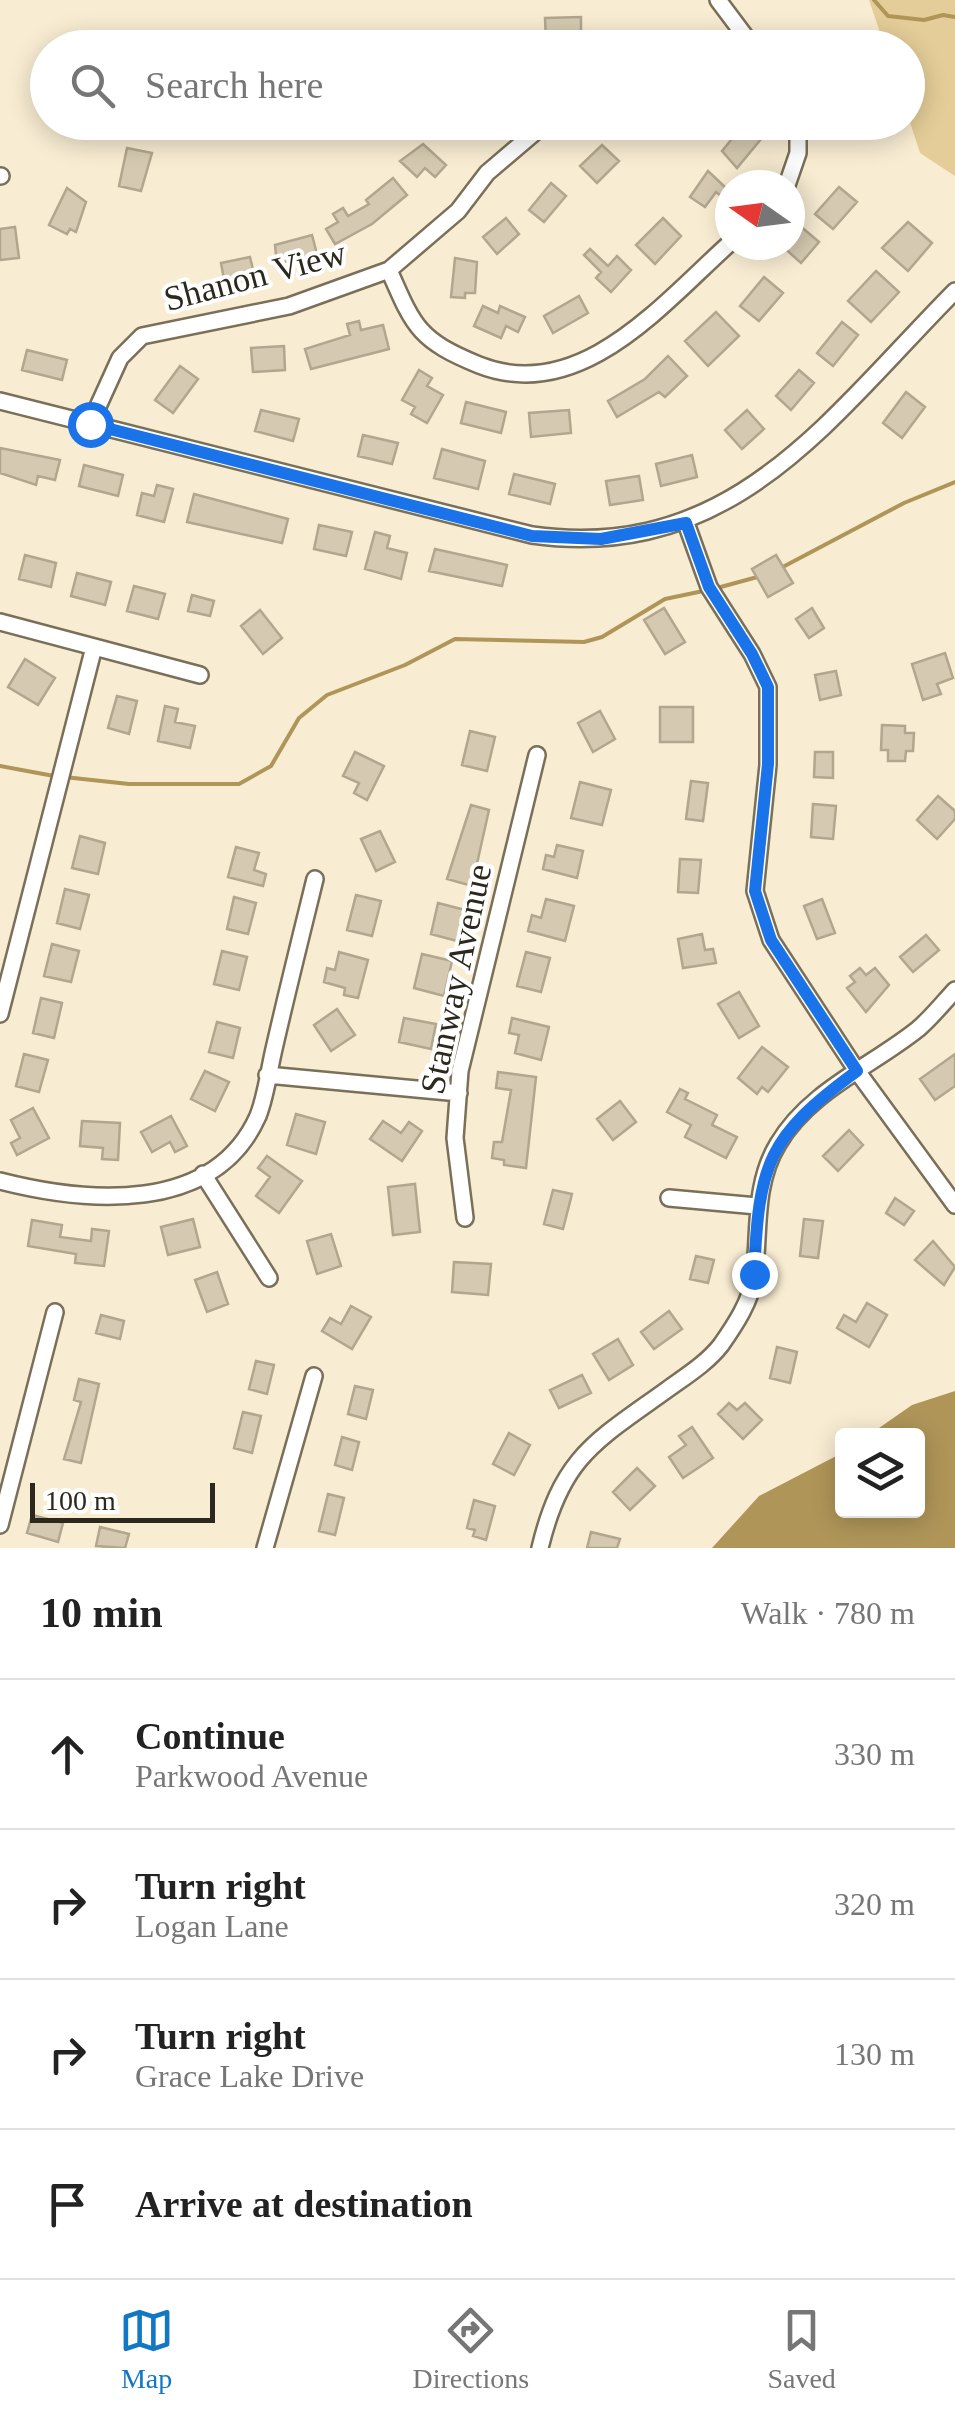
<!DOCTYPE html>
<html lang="en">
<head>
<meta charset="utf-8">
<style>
  :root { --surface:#fff; --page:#f2f2f2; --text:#222; --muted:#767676; --line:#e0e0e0; --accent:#1278c3 }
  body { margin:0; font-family:"Times New Roman",serif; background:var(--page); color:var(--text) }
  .controls { position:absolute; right:30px; bottom:30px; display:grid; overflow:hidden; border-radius:10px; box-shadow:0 5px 25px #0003 }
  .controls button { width:90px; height:90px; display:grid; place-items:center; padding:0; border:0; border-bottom:2px solid var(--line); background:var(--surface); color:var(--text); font:50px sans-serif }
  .compass { position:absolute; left:715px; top:170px; width:90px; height:90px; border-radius:50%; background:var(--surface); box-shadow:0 5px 25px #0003; rotate:284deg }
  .scale { position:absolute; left:30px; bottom:25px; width:185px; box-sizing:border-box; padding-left:10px; border:5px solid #2c281e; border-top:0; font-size:28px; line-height:35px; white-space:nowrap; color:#2c281e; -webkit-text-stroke:8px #fff; paint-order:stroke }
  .stop { position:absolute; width:30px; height:30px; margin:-22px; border:8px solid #1a73e8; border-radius:50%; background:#fff }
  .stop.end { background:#1a73e8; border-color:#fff; box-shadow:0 2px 10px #0008 }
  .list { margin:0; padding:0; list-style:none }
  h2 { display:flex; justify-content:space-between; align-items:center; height:130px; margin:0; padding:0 40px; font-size:42px }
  h2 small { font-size:32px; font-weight:400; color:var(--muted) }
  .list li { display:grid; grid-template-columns:65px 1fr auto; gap:30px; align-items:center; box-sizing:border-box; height:150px; padding:0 40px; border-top:2px solid var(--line) }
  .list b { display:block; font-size:38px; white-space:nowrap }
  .list p { margin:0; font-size:32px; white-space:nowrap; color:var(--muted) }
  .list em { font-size:32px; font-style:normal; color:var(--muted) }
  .icon { flex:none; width:55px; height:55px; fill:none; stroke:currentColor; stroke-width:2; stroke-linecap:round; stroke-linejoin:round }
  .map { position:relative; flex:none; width:955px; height:1548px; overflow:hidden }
  .search { position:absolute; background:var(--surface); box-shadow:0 5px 25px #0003; left:30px; right:30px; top:30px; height:110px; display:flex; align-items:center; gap:25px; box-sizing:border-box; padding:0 35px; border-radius:55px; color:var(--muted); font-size:38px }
  .sheet { height:730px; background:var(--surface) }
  nav { display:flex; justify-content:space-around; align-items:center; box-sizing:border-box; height:140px; border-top:2px solid var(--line); background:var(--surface); font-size:28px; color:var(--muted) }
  nav a { display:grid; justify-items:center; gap:5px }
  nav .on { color:var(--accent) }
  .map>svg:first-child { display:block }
  .green { fill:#e4cd98 }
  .water { fill:#af9558 }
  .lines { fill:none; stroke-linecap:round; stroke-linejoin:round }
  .stream { stroke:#af9558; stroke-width:4 }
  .building { fill:#d5cab1; stroke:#b1a68e; stroke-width:2.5 }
  .minor-casing { stroke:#7a7059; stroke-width:20 }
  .minor { stroke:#fff; stroke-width:15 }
  .route { stroke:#1a73e8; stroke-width:12 }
  .labels { text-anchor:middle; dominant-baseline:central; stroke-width:8; stroke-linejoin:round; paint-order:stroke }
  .street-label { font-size:35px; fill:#2c281e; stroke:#fff }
</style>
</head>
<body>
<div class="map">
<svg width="955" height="1548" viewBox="0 0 955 1548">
  <rect width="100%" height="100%" fill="#f8ecd2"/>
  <path class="green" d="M869 0H955V176L920 153 908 116V48L885 47Z"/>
  <path class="water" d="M955 1391V1548H712L759 1496 842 1453V1510H918V1436L869 1435 912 1405Z"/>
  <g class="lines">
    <path class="stream" d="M874 0 888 16 924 20 943 15 955 17
      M779 569 904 503 955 482
      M717 588 761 576
      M0 766 54 776
      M64 777 129 784H239L271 766 299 718 327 695 405 665 455 639 584 642 602 637 665 599 708 590"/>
  </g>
  <path class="building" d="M581 17V40L546 41 545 18Z
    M609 122H646L642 135 633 132 631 137 619 133 621 129Z
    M745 123 762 138 737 168 722 151Z
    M423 144 446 165 435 177 425 168 417 177 400 161Z
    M602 145 619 161 597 183 580 166Z
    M127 148 152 153 141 191 119 186Z
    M708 171 726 188 721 196 716 192 705 207 690 197Z
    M393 178 407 195 372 224 335 244 326 229 338 222 333 214 343 208 348 216 369 204 366 200Z
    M551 183 566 196 544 222 529 210Z
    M839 187 857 202 833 229 815 214Z
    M67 188 86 202 76 232 70 229 67 234 49 225Z
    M506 218 519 234 497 254 483 237Z
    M663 218 681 236 655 264 636 245Z
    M908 222 932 243 908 271 882 248Z
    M799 225 819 242 801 263 781 245H790V236Z
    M15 227 19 258 0 260V229Z
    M312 235 317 254 277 265 275 245Z
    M590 249 608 266 617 256 631 270 611 292 596 278 601 272 584 255Z
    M250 257 255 278 225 285 221 263Z
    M455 258 477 262 475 293H465V298L451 297Z
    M876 271 899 292 871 322 848 301Z
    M764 277 783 293 759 321 740 306Z
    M579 296 588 313 553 333 544 316Z
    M483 306 498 313 500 306 525 317 518 332 506 326 501 338 474 326Z
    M716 312 739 336 708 366 685 341Z
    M359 321 361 330 383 325 389 349 311 369 305 349 350 335 347 324Z
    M842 322 858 335 833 366 817 353Z
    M284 346 285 370 253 372 251 348Z
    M27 350 67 360 62 380 22 370Z
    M668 356 687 376 665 397 659 392 617 417 608 401 645 379Z
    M180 366 198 379 173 413 155 400Z
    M419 370 432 378 427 386 443 395 427 423 411 414 415 407 402 400Z
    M799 370 814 383 791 410 776 396Z
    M906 392 925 407 902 438 883 423Z
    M466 402 506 412 501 433 461 423Z
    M261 410 299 419 293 441 255 431Z
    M569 410 571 433 531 437 529 413Z
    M747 410 764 429 742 449 725 430Z
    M363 435 398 443 392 464 358 456Z
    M0 448 60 460 55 480 38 476 36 485 0 473Z
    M442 449 485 461 478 489 434 478Z
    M692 455 697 477 661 486 656 464Z
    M84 465 123 475 118 496 79 486Z
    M514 474 555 484 550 504 509 494Z
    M639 476 643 500 610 505 606 481Z
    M157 485 173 489 164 522 137 515 142 493 154 496Z
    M194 494 288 519 282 543 187 522Z
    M319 525 352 532 346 556 314 549Z
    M375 532 390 536 387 548 407 553 401 579 365 569Z
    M435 549 507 565 502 586 429 571Z
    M25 555 56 563 51 587 19 579Z
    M776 555 793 583 768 597 752 569Z
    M77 573 111 582 105 605 71 596Z
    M134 586 165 594 158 619 127 611Z
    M192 595 214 601 210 616 188 611Z
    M664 608 685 642 665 654 644 620Z
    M812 608 824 628 809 638 796 619Z
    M260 610 282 638 263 654 241 626Z
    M945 653 953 678 937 684 941 694 923 700 912 664Z
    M25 659 55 678 38 705 8 687Z
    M836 671 841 695 820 700 815 675Z
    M117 696 137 701 129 734 108 728Z
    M165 706 178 709 175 722 195 726 190 748 158 741Z
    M660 707H693V742H660Z
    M600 711 615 739 593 752 578 723Z
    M882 725 905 726V733H914L913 751H906L905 761H888V750H881Z
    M470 731 495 737 487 771 462 765Z
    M355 752 384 766 367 800 354 793 359 783 343 776Z
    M815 752H833V778L814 777Z
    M691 781 708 783 703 821 686 819Z
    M580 782 611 790 602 825 571 818Z
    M938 796 955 811V819L937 839 917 820Z
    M813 804 836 806 833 839 811 837Z
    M471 805 489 810 472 886 447 879Z
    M380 831 395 862 376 871 361 839Z
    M80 836 105 843 98 874 72 868Z
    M557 845 583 851 577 878 543 869 546 855 554 857Z
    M236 847 259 853 254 870 266 874 263 886 228 877Z
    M680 859 701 860 698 893 678 892Z
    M65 889 89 895 80 929 57 923Z
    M356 895 381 901 372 936 347 930Z
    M234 897 256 903 248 934 227 929Z
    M546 899 574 906 565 941 528 931 532 915 541 918Z
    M822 899 835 933 817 939 804 906Z
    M438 903 465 910 457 941 431 934Z
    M702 934 705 950 713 949 716 963 683 968 678 939Z
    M926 935 939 950 913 972 900 957Z
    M52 944 79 951 71 982 44 976Z
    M222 951 247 957 239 990 214 984Z
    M339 952 368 960 358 998 344 995 345 988 324 982 327 968 335 970Z
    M526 952 550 958 541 992 517 986Z
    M422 954 452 961 444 996 414 988Z
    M860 968 866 975 875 968 889 985 866 1012 847 988 855 982 850 976Z
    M739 992 759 1026 739 1038 718 1004Z
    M41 998 62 1003 54 1038 33 1033Z
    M337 1009 355 1035 331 1051 314 1025Z
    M404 1018 436 1024 431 1049 399 1042Z
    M512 1018 549 1027 541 1060 515 1053 519 1035 509 1033Z
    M217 1022 240 1028 233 1058 209 1052Z
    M762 1047 788 1067 768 1092 762 1087 757 1094 738 1078Z
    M24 1054 48 1060 39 1092 16 1086Z
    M955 1054V1086L935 1100 920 1079Z
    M205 1071 229 1082 215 1111 191 1099Z
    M498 1072 536 1077 526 1168 504 1165V1160L492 1158 494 1142H502L511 1090 496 1088Z
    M680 1089 688 1093 685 1099 717 1115 712 1125 737 1137 726 1158 685 1137 691 1125 667 1112Z
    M620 1101 636 1122 613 1140 597 1119Z
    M33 1108 49 1138 17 1155 11 1143 20 1138 11 1120Z
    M296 1114 325 1122 316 1154 287 1145Z
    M171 1116 187 1146 175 1152 170 1142 152 1152 141 1132Z
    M82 1121 120 1123 118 1160 102 1159 103 1148 80 1146Z
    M383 1121 401 1133 409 1122 422 1131 402 1161 370 1139Z
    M849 1130 863 1145 838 1171 823 1156Z
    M267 1156 302 1181 279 1213 256 1196 270 1177 258 1168Z
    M415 1184 420 1232 393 1235 388 1187Z
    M553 1190 572 1194 563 1229 544 1224Z
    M895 1198 914 1211 904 1225 886 1213Z
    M193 1219 200 1247 168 1255 161 1227Z
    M804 1219 823 1221 818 1258 800 1256Z
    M32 1220 62 1225 60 1237 91 1241 92 1229 109 1231 104 1266 75 1263 76 1254 28 1246Z
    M331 1234 341 1266 317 1274 307 1241Z
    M933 1241 955 1267 944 1285 915 1260Z
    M696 1256 714 1260 708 1283 690 1279Z
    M454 1262 491 1264 488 1295 452 1292Z
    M217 1272 228 1304 207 1312 195 1280Z
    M867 1303 887 1315 869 1347 837 1328 844 1315 856 1322Z
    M351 1306 371 1317 352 1349 322 1331 330 1318 341 1324Z
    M669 1311 682 1329 654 1349 641 1332Z
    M101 1315 124 1321 120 1339 96 1333Z
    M618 1339 633 1365 609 1380 593 1354Z
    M777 1347 797 1352 790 1383 770 1378Z
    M256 1361 274 1365 267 1394 249 1389Z
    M582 1375 591 1393 559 1408 550 1390Z
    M79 1379 99 1384 81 1463 64 1459 81 1402 74 1400Z
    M355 1386 373 1390 366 1419 348 1414Z
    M729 1403 737 1410 745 1403 762 1420 743 1439 718 1414Z
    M243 1412 261 1416 252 1453 234 1448Z
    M692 1427 713 1458 683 1478 669 1457 686 1445 679 1436Z
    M509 1433 530 1445 514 1475 493 1464Z
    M342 1437 359 1442 352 1470 335 1465Z
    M637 1468 655 1486 630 1510 613 1492Z
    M328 1494 344 1498 335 1535 319 1531Z
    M474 1500 495 1506 486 1540 473 1536 475 1530 467 1528Z
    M32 1515 63 1523 58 1542 27 1533Z
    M100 1527 129 1534 125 1548 96 1546Z
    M591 1532 620 1539 617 1548H587Z"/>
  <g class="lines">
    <g class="minor-casing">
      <path id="minor" d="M718 0 754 48
        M0 176H1
        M787 185 798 153V122
        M389 270C414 327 418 340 479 365 580 405 662 304 730 243
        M0 401 532 535C733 563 829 418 955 291
        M90 424 120 358 142 336 289 306 389 270 458 211 487 173 547 122
        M686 523 709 587 752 654 768 687V765L755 891 771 940 857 1071 955 1205
        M0 622 200 675
        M0 1014 94 647
        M267 1075 459 1093
        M203 1174 269 1278
        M0 1181C86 1203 214 1215 258 1116 266 1096 269 1070 274 1049 287 992 301 936 315 879
        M669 1198 757 1206
        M465 1218 455 1138 460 1071 537 755
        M0 1525 55 1312
        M265 1548 314 1376
        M540 1548C562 1456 596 1441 668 1389 686 1376 707 1363 721 1345 735 1325 751 1301 754 1277 760 1232 753 1185 778 1144 809 1091 872 1066 918 1029 931 1018 943 1003 955 990"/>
    </g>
    <use href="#minor" class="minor"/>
  </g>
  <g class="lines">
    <path class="route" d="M90 424 532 536 601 539 686 523 709 587 752 654 768 687V764L755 891 771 940 857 1071C767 1137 759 1163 754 1274"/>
  </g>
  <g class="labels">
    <g class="street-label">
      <text transform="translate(255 276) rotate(-15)">Shanon View</text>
      <text transform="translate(456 979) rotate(-78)">Stanway Avenue</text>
    </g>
  </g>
</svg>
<div class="controls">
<button><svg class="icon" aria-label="layers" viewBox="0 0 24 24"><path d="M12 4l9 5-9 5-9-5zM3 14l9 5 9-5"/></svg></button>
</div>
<svg class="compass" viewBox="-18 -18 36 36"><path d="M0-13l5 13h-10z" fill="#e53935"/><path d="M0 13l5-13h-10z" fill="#767676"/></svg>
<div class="scale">100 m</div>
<div class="stop" style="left:90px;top:424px"></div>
<div class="stop end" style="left:754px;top:1274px"></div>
<div class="search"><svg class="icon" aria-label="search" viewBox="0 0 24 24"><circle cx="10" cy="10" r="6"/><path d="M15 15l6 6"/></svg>Search here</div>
</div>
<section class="sheet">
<h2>10 min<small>Walk · 780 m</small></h2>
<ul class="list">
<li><svg class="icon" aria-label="ahead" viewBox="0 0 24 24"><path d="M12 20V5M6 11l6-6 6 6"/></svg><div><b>Continue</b><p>Parkwood Avenue</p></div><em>330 m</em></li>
<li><svg class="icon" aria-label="right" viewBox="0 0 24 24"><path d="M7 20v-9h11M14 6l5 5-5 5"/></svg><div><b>Turn right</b><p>Logan Lane</p></div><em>320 m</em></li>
<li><svg class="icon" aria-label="right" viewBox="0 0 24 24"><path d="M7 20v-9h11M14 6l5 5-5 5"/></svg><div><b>Turn right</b><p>Grace Lake Drive</p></div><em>130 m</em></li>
<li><svg class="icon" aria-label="arrive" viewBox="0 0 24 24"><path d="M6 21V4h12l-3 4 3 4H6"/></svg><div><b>Arrive at destination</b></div></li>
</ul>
</section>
<nav>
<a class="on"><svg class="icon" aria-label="map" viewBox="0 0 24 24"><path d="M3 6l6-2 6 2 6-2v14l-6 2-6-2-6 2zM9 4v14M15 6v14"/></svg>Map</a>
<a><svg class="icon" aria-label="directions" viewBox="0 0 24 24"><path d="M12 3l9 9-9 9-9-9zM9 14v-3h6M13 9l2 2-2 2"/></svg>Directions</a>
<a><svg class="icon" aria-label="saved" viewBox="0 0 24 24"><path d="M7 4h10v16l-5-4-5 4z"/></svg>Saved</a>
</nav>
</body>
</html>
